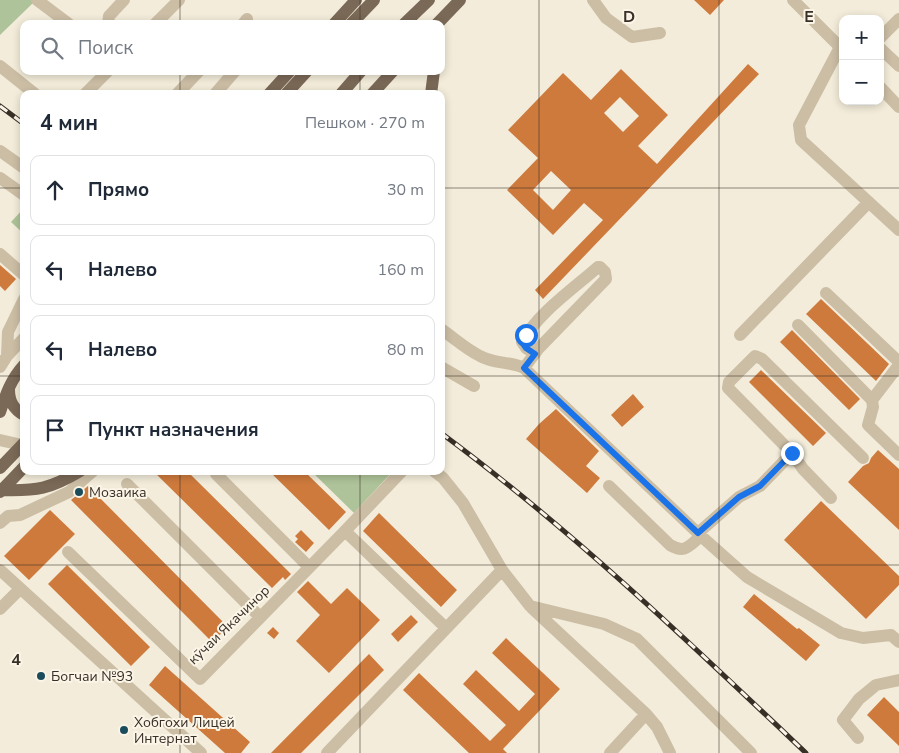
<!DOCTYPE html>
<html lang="ru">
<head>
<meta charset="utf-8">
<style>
  :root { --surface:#fff; --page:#f2f2f3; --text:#1f2937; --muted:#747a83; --line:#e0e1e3 }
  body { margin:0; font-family:"Nunito Sans",sans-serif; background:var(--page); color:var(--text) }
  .controls { position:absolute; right:15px; top:15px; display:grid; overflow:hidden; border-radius:10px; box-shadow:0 2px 8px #0003 }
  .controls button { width:45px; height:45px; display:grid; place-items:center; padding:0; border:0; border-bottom:1px solid var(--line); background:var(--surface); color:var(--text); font:25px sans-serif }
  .stop { position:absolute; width:15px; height:15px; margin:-11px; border:4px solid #1a73e8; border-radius:50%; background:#fff }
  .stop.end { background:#1a73e8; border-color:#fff; box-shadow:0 1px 5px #0008 }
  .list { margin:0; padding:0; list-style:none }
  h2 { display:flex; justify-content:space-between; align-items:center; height:65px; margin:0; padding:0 20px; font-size:21px }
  h2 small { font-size:16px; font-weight:400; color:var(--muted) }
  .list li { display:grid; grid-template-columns:32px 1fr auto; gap:15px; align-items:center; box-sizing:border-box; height:70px; margin:0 10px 10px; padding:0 10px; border:1px solid var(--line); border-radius:10px }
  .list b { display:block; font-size:19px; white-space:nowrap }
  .list em { font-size:16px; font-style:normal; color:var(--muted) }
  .icon { flex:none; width:28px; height:28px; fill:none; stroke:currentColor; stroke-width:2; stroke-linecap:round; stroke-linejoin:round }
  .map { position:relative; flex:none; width:899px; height:753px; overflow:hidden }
  .search { position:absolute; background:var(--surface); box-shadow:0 2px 8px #0003; left:20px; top:20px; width:425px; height:55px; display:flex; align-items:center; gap:12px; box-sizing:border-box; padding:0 18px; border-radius:10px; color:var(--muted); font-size:19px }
  .panel { position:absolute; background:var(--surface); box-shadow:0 2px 8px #0003; left:20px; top:90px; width:425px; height:385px; border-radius:10px }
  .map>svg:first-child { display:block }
  .green { fill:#aec399 }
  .building { fill:#ce7a3d; fill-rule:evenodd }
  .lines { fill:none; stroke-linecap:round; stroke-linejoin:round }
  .minor { stroke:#ccbea5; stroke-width:12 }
  .major { stroke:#7b6957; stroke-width:12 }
  .rail-casing { stroke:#382f27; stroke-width:5 }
  .rail { stroke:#fbf5e7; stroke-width:3; stroke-dasharray:9; stroke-linecap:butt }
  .route { stroke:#1a73e8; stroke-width:6 }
  .grid { fill:none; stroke:#382f27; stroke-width:1; stroke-opacity:0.55 }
  .poi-dot { fill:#1a4c5c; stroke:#fbf5e7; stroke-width:2 }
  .labels { text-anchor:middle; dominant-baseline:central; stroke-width:4; stroke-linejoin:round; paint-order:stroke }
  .poi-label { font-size:14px; fill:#382f27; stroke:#fbf5e7; text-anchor:start }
  .street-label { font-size:14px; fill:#382f27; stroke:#fbf5e7 }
  .grid-label { font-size:16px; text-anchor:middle; font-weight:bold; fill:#382f27; stroke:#fbf5e7; stroke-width:4; stroke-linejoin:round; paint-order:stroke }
</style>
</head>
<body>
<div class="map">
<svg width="899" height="753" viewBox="0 0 899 753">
  <rect width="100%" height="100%" fill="#f3ecda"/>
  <path class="green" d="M0 0H32L34 2 0 35Z
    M24 208V234L11 222Z
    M311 471H393L354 513Z"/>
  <path class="building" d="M694 0H724L710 15Z
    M748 64 759 74 543 299 535 290 603 220 584 203 553 235 507 190 538 158 508 130 563 73 591 100 621 69 668 115 638 146 657 164ZM620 97 639 116 623 132 604 113ZM551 171 571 190 553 210 533 190Z
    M0 265 16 279 5 291 0 286Z
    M821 299 889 364 876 381 806 314Z
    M792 330 860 399 849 410 780 342Z
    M761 370 826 433 813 446 749 382Z
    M633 394 644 407 622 427 611 415Z
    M556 409 599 451 586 466 600 478 587 493 526 439 539 424Z
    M878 450 899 469V530L848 482 863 466 869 463 871 458Z
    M153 471H187L291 574 285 580 283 577 272 588Z
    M269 471H304L346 512 329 530Z
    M88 486 228 627 212 642 71 500Z
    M821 501 899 576V585L866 619 784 540Z
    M50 510 75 534 29 580 4 556Z
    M379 513 457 590 441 607 363 531Z
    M301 530 314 543 306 552 295 542 298 539 295 536Z
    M67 565 150 647 131 666 48 584Z
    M308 581 331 604 347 588 380 620 329 673 296 641 320 615 297 592Z
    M754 594 797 629 799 628 820 645 806 661 743 607Z
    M411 615 418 622 398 642 391 634Z
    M273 627 279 633 274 639 267 633Z
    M506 638 560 689 503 749 507 753H469L403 690 419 673 490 741 506 725 463 684 476 670 519 711 535 694 492 653Z
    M369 654 384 670 301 753H271Z
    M165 666 250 742 241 753H225L149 685Z
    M884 697 899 712V746L867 715Z"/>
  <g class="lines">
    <path class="minor" d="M37 0 69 24
      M593 0 606 18 632 37 660 33
      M793 0 843 50
      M108 24 109 16 124 0
      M155 24 179 0
      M243 24 247 19
      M880 38 899 19
      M840 47 799 125 801 140 899 230
      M880 48 899 66
      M0 66 35 94
      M880 87 899 107
      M85 94 108 71
      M177 94 199 71
      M215 94 235 71
      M0 151 24 168
      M0 178 24 195
      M0 254 24 275
      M826 293 899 362
      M798 325 872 400
      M441 329C454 338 466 349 480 356 494 364 509 361 524 368L701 536 747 577 841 633 863 638 891 635 899 642
      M740 335 869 202
      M7 356 8 332 24 299
      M899 365 872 400 873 407 868 425 899 455
      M0 367 7 356 24 338
      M441 367 474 386
      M524 368 539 348 606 279 605 272 600 267H598C573 289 538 313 522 342L526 348 535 354
      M0 440 22 445
      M434 471 443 478 463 503 502 570 530 606 604 624 637 639 751 753
      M216 474 309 567
      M127 484 260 617
      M609 486 670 545C685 554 689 546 701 536
      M831 498 803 469 792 453 728 388 729 382 755 356 762 359 863 458
      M0 523 8 516 20 515 69 492 93 471
      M345 531 402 471
      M698 533 739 497 760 486 792 453
      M68 552 200 679 345 531 446 628
      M0 570 201 753
      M532 608 646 714 657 727 670 753
      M0 609 20 589
      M858 738 843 720 859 699 876 685 899 680
      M327 753 502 570
      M610 753 646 714"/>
    <path class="major" d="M334 24 356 0
      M351 24 374 0
      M404 24 429 0
      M437 24 460 0
      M269 94 290 71
      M286 94 307 71
      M341 94 361 71
      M372 94 393 71
      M431 94 434 71
      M9 389C9 401 13 409 24 415
      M0 412C6 394 11 379 24 365
      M0 468 24 443
      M2 490C37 491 50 489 80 471
      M0 492 24 467"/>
    <g class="rail-casing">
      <path id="rail" d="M0 106 24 124
        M441 433C571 529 689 642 806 753"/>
    </g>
    <use href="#rail" class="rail"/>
  </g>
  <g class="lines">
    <path class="route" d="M526 335 522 342 526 348 535 354 524 368 698 533 739 497 760 486 792 453"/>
  </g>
  <path class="grid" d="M180 0V24M360 0V24M539 0V753M719 0V753M180 71V94M360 71V94M0 188H24M441 188H899M0 376H24M441 376H899M180 471V753M360 471V753M0 565H899"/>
  <g class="poi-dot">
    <circle cx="79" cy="492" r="5"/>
    <circle cx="41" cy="676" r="5"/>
    <circle cx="124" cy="730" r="5"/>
  </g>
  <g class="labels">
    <g class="poi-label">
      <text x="89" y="492">Мозаика</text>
      <text x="51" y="676">Богчаи №93</text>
      <text x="134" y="722">Хобгохи Лицей<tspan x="134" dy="16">Интернат</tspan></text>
    </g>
    <g class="street-label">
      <text transform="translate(229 625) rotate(-44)">кӯчаи Якачинор</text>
    </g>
  </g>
  <g class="grid-label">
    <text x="629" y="22">D</text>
    <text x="809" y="22">E</text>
    <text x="16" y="665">4</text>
  </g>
</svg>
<div class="controls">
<button>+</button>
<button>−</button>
</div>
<div class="stop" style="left:526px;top:335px"></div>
<div class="stop end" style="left:792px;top:453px"></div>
<div class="search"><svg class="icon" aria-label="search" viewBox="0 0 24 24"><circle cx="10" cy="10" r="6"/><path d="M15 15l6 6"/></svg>Поиск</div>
<section class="panel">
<h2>4 мин<small>Пешком · 270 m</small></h2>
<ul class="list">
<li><svg class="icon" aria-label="ahead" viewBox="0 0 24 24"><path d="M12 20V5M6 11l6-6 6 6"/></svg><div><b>Прямо</b></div><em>30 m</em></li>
<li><svg class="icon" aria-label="left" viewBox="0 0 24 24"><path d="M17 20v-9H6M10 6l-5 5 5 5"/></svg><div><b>Налево</b></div><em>160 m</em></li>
<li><svg class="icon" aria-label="left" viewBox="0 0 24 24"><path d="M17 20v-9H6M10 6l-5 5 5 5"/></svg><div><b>Налево</b></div><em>80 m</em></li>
<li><svg class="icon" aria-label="arrive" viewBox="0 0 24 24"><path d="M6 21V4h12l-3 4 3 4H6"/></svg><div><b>Пункт назначения</b></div></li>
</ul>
</section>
</div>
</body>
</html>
